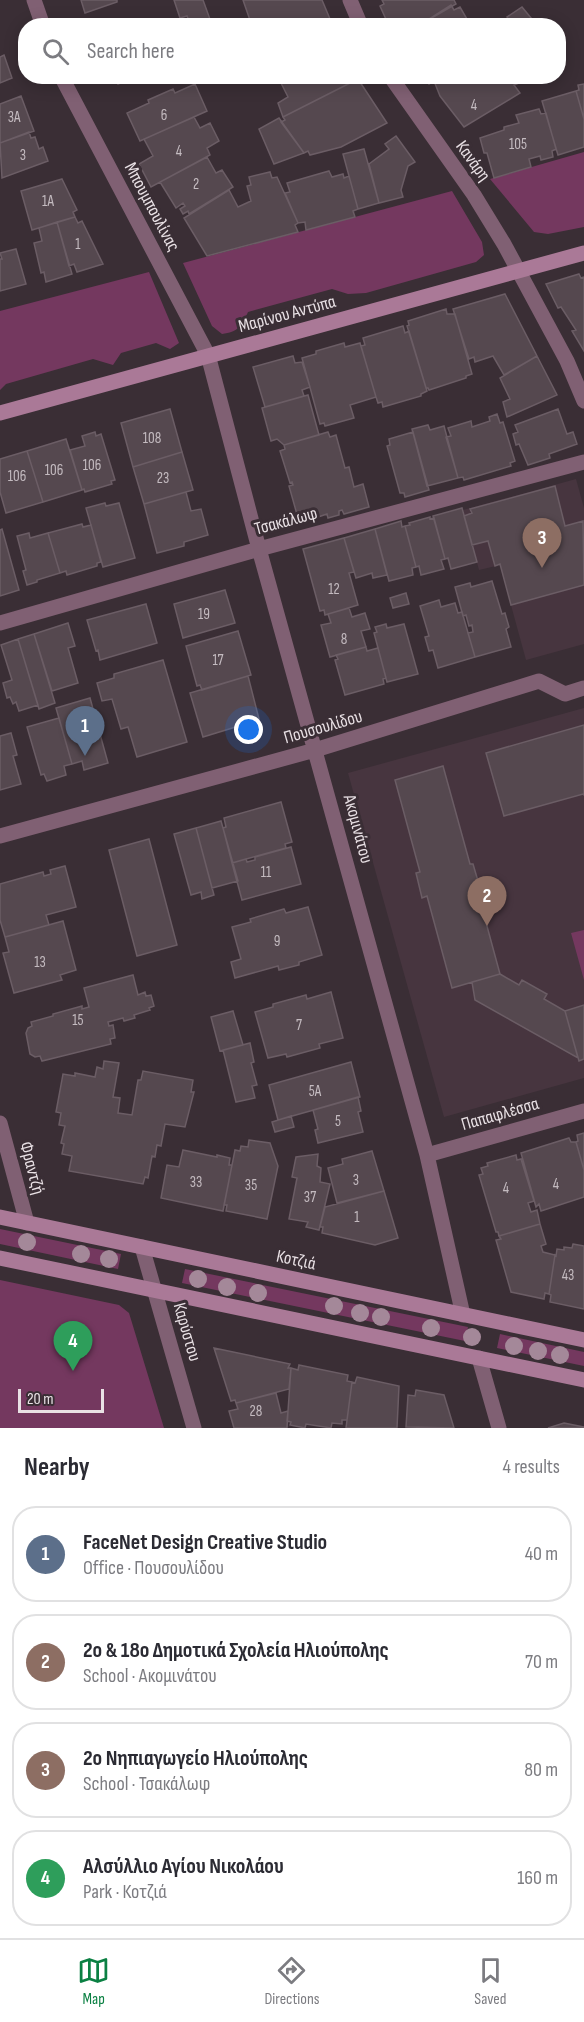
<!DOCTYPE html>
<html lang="en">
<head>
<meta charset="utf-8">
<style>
  :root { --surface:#fff; --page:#f7f7f7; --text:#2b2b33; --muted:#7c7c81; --line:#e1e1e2; --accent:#0b8043 }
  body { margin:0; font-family:"Sofia Sans Condensed",sans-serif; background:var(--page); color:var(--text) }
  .scale { position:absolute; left:18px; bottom:15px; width:86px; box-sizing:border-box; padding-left:6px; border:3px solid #e9e1e5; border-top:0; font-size:16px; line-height:21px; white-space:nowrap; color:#e9e1e5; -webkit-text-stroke:4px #3a2e35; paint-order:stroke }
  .you { position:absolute; left:249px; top:730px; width:21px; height:21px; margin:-15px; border:4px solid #fff; border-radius:50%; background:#1a73e8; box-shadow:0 0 0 9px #1a73e833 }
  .badge { display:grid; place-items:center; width:39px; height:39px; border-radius:50%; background:var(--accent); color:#fff; font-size:20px; font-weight:700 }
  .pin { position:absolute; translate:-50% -50px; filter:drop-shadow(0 2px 3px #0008) }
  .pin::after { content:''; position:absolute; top:32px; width:21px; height:18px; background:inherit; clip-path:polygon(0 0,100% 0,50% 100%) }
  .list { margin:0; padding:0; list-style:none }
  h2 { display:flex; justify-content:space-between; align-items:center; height:78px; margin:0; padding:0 24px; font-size:26px }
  h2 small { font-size:20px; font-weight:400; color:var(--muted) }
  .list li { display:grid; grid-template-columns:39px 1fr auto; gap:18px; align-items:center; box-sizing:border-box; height:96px; margin:0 12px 12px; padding:0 12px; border:2px solid var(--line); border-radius:24px }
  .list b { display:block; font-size:22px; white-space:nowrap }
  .list p { margin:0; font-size:20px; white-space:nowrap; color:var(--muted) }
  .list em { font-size:20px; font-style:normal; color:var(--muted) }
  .icon { flex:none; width:33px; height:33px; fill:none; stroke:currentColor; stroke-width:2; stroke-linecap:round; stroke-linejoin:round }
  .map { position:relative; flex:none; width:584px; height:1428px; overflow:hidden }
  .search { position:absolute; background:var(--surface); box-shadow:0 3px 15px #0003; left:18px; right:18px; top:18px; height:66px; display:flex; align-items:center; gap:15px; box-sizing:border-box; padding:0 21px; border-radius:24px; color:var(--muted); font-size:22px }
  .sheet { height:510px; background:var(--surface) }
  nav { display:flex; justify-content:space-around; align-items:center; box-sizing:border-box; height:84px; border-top:2px solid var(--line); background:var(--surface); font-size:16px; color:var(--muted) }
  nav a { display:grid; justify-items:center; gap:3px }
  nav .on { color:var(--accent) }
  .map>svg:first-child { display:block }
  .built { fill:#47353f }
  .green { fill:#74385f }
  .building { fill:#55484f; stroke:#6b5d65; stroke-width:1.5 }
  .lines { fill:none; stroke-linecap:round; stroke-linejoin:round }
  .street { stroke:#806073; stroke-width:15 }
  .secondary { stroke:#aa7997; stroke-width:15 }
  .tree { fill:#a48899 }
  .labels { text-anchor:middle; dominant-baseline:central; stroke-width:6; stroke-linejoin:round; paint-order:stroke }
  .number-label { font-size:15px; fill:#c4bbc0 }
  .street-label { font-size:18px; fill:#e9e1e5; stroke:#3a2e35 }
</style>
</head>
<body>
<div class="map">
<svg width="584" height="1428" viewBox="0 0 584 1428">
  <rect width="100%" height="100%" fill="#3a2e35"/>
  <path class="built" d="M576 479 584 508V644L526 660 500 565 479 570 463 510Z
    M584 708V1078L444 1117 348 773Z"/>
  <path class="green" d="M584 152V227L548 234 534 232 490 179Z
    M452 191 482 242 484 255 476 262 366 293 348 294 332 289 248 312C241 327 238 332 222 334L212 326 183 263Z
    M149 272 179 343 170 349 156 343 121 353 113 365 93 359 6 384 0 390V311Z
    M584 930V980L571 933Z
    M0 1229 121 1254 118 1269 0 1244Z
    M185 1269 468 1327 465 1341 182 1283Z
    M0 1280 119 1305 129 1313 164 1428H0Z
    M500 1334 584 1352V1366L497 1348Z"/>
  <path class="building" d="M81 0H117V2L85 13Z
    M174 0H203L211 22 202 26H191L187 16 180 18Z
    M243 0H322L330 19 326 20 327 24 323 26H252Z
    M382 0H454L456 4 418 26H389L380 6 384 4Z
    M451 5 454 10 460 7 471 26H418Z
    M522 7 531 18 521 26H513L507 17Z
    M4 55 12 78 0 83V57Z
    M116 76H140L118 84Z
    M284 76H351L354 81 283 117 278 103 288 97 279 79Z
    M424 76H517L519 83 514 85 520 93 464 127 440 96 434 81 429 84Z
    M358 79 387 123 341 147 310 155 308 151 304 153 281 122 285 120 283 117Z
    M195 84 207 111 140 141 127 113 149 103 148 100 173 89 175 93Z
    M584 84V119L576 91 579 90 578 85Z
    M576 91 584 119V147L558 155 542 101Z
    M21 96 34 131 0 143V104Z
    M539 109 541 114 546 113 556 149 552 151 553 157 541 160 540 156 529 159 531 167 494 178 487 153H484L480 138 504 130V127L519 123 516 115Z
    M194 117 200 128 210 123 219 141 207 148 210 155 151 187 139 164 153 156 144 139Z
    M279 118 304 153 274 164 259 129Z
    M29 132 31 138 35 137 39 149 43 147 48 161 2 178 0 143Z
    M396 136 415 162 408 166 401 190 403 197 379 203 369 164 389 149 385 144Z
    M364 149 379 203 358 209 343 154Z
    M207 157 216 173 222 170 233 187 189 214 188 211 183 214 180 209 185 206 183 203 176 208 160 182Z
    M329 171 332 177 343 174 344 178 349 176 358 209 353 211 355 217 306 230 305 222 298 223 285 193 290 192 287 183Z
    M270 172 272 178 277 177 298 223 295 225 298 232 207 256 184 218 229 190 238 207 251 201 247 186 251 185 249 177Z
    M62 179 77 210 73 212 75 217 32 230 21 191Z
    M75 217 78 223 82 221 103 264 77 272 74 264 69 266 57 222Z
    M57 222 72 274 46 282 44 272 41 273 34 243 42 241 39 228Z
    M16 249 26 284 0 291V259H2L0 253Z
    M579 274 581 278 584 277V351L572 331 576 330 561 307 558 308 546 284Z
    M505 294 537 356 504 375 493 356 475 362 474 357 469 359 453 309Z
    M446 309 447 314H455L472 374 466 376V378L429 390 428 388H426L407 326 409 325 408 321Z
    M403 326 405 333 409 331 427 391 421 394V396L383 407 382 402 378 403 376 397 361 346 365 345 363 338Z
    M344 343 345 347 360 343 376 397 350 405 354 418 325 426 324 423 320 424 302 358 316 354V351Z
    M293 356 295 363 302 362 310 387 302 390 304 396 265 407 253 367Z
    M537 356 557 395 507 417 503 402 510 399 500 378Z
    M308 395 319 435 284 445 277 439 271 441 262 408Z
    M170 409 182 452 133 467 121 423Z
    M558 409 567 434 573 432 577 444 549 454 550 458 528 465 519 444 516 445 513 434 518 432 515 425Z
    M497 414 500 423 503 422 515 461 510 463 511 466 464 480 463 477 458 478 446 437 451 436 448 428 471 421 472 427 490 421 489 417Z
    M428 425 430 430 444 426 458 478 427 486 412 429Z
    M95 432 96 436 101 434 115 480 111 481 112 484 85 492 84 489 82 490 70 450 85 446 82 436Z
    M328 432 330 437 336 435 345 468 349 467 354 487 363 484 369 507 344 514 342 510 339 511V515L328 518 327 514 306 521 304 516 298 518 289 486 293 485 292 482 290 483 280 451 285 449 284 445Z
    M413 432 429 490 405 497 404 493H400L387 446 390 445 389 439Z
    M66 439 82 490 43 502 27 451Z
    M27 451 43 502 6 513 0 492V459Z
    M182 452 193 490 144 504 133 467Z
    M555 486 565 526 583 521 584 585 511 605 500 564 495 566 488 541 472 545 464 516 472 513 470 509Z
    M186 492 191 511 201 509 208 535 184 542V546L157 553 144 504Z
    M105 503 106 506 119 503 135 558 103 567 86 508Z
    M462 508 477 562 451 569 448 558 445 559 433 516Z
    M430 517V519L434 518 445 559 441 560 444 569 421 575 419 566 416 567 405 526 410 525 409 523Z
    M401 521 402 527 405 526 416 567 412 568 413 575 389 581 375 529Z
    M82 524 83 527 91 525 101 562 97 563V566L67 575 66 571 60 573 48 533Z
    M2 529 19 590 0 596V530Z
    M375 529 387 575 373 578 372 573 356 578 344 538Z
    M29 533 30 538 48 533 60 573 37 580V582L27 585 23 571 26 570 17 536Z
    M344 538 354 572 349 573 358 605 325 615 324 610 320 611 303 549Z
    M492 581 502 614 505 613 509 627 506 629 511 647 475 657 468 633 473 632 472 625 469 626 466 615 463 616 455 587 470 583 471 587Z
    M225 590 235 623 183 638 174 604Z
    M406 593 409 604 393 608 390 598Z
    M439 600 441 607 455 603 458 613 462 612 475 657 438 668 433 650 429 651 425 637 429 636 420 606Z
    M146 604 157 643 100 660 98 650 96 651 87 620Z
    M349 608 352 617 365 613 370 629 361 631 366 647 330 657 321 625 331 623 328 614Z
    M68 623 75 646 68 648 78 683 52 691 34 634Z
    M386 624 387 628 404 624 418 674 387 682 374 633 377 632 375 627Z
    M238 631 251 675 202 690 200 685 197 686 186 646Z
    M34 634 55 703 39 709 18 639Z
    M18 639 38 705 19 711 16 702 13 704 10 697 7 698 3 683 12 680 1 645Z
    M366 647 367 651 378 648 386 678 383 679 384 684 345 695 335 660 338 659 336 655Z
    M163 660 187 742 137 757 128 727 121 729 112 699 102 701 97 683 114 678V674Z
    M248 676 259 719 251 722 253 727 241 731 239 726 203 737 190 693Z
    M90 698 108 763 84 770 82 761 72 764 56 708Z
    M59 718 72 764 64 766 66 775 47 781 44 774 41 775 27 727Z
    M584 725V795L583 794 504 816 486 753Z
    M11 733 17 755 13 756 21 784 0 790V736Z
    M443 766 470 864H473L478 881 475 882 500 974 452 988 427 896 422 898 416 873 420 872 395 780Z
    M281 802 292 842 285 844 286 848 232 863 223 828 226 827 224 818Z
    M221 821 238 881 212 888 196 828Z
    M196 828 214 895 202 899 201 892 191 895 174 834Z
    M149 839 177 945 137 956 109 850Z
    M291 847 301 884 242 900 232 863 246 859 247 862 255 860V857Z
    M65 866 76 907 46 915 49 925 5 937 0 920V884L43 872 44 876 51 874 50 870Z
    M308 907 322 955 299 962V965L279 970 278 966 235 978 231 962 241 959 232 927 251 922 250 919 284 909 286 913Z
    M63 921 76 970 60 975 62 980 14 993 3 953 9 952 5 937Z
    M500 974 519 985 522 980 547 994 544 999 565 1011 578 1058 475 1000 472 982Z
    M133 975 138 995 145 992 146 996 151 995 154 1006 149 1008 150 1010 134 1015 135 1018 124 1021 123 1018 108 1022 109 1026 113 1025 115 1038 110 1039 111 1044 42 1061 40 1056 35 1057 30 1054 26 1033 28 1028 32 1026 31 1022 53 1016V1014L82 1006V1009L89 1007 84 988Z
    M331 992 343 1038 319 1044 320 1048 287 1057 286 1054 268 1058 255 1012 273 1007V1004L306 995 307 999Z
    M584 1005V1059L579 1061 565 1011Z
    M233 1011 243 1045 220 1051 211 1017Z
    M250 1043 254 1062 251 1063 257 1085 252 1086 255 1098 236 1102 223 1050Z
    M104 1061 119 1063 113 1097 120 1098 118 1113 132 1115 138 1080H141L143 1071 193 1080 191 1092H194L185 1127 165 1124 161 1146 157 1145 155 1157 152 1156 148 1178 145 1177 143 1184 69 1171 72 1156 62 1154 64 1144 61 1143 65 1126 59 1125 61 1113 56 1112 63 1074 75 1076V1073L95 1077 97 1067 103 1069Z
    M351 1062 360 1097 278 1120 269 1085Z
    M358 1097 361 1111 358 1112 363 1132 318 1143 315 1130 318 1129 313 1110Z
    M291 1116 294 1127 275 1132 272 1122Z
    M584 1133V1170L576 1142 578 1141 577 1135Z
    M569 1138 571 1142H576L584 1170V1197L541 1211 539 1204 536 1207 521 1153Z
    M249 1140 270 1143 278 1166 267 1219 226 1211 227 1205H224L235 1150 240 1151 241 1146 248 1147Z
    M183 1150 217 1157V1155L230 1158 229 1165H232L223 1211 161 1198 167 1165 179 1167Z
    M372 1151 384 1191 337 1203 328 1168 343 1164 342 1159Z
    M318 1154 317 1166 321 1168 320 1182 330 1184 319 1230 306 1227 308 1222 289 1219 297 1178 292 1177 296 1157Z
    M516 1155 517 1160 521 1159 534 1201 528 1203 531 1212 537 1210 540 1224 499 1236 498 1232H496L479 1175 483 1174 481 1168 488 1166 487 1163Z
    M384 1191 398 1238 375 1245 322 1233 323 1227H320L325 1207Z
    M540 1224 546 1244 541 1246 543 1252 555 1255 549 1294 545 1293 544 1299 511 1292 496 1240 501 1239 499 1236Z
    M573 1244 584 1246V1309L550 1302 551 1295 549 1294 555 1255 556 1256 557 1249 564 1250V1247L572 1248Z
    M214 1348 290 1364 288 1368H291L289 1389 236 1403 235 1400 231 1401Z
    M299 1365 348 1375 347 1381 352 1382 347 1420H342V1424L332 1423 331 1428 306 1424 305 1428 290 1425 291 1422 287 1421 288 1411 291 1368 298 1370Z
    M357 1377 399 1386 397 1428H346L352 1382 355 1383Z
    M416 1390 444 1395 454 1428 406 1427 408 1395 415 1396Z
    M276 1393 281 1413 288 1411 287 1428H234L229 1411 238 1409 236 1403Z
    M564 1423 584 1427V1428H548Z"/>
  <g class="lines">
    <path class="street" d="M34 0 43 26
      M350 0 361 26
      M61 76 208 355 259 549 427 1155 463 1315
      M390 76 474 195 504 244 567 361 584 401
      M0 623 259 549 584 462
      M0 836 315 750 539 681 565 694 584 688
      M0 1123 27 1223
      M427 1155 584 1111
      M142 1247 194 1428
      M479 1358 499 1428"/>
    <path class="secondary" d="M0 413 584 253
      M0 1217 584 1340
      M0 1258 584 1380"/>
  </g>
  <g class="tree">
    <circle cx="27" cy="1242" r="9"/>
    <circle cx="81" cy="1254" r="9"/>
    <circle cx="109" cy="1259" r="9"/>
    <circle cx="198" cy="1279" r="9"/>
    <circle cx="227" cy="1287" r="9"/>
    <circle cx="258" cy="1293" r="9"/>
    <circle cx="334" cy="1306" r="9"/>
    <circle cx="360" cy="1313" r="9"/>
    <circle cx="381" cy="1317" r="9"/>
    <circle cx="431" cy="1328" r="9"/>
    <circle cx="472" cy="1337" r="9"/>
    <circle cx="514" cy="1346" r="9"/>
    <circle cx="538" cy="1351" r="9"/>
    <circle cx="560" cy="1355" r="9"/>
  </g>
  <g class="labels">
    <g class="number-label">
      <text x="474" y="105">4</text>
      <text x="164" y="115">6</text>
      <text x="14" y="117">3Α</text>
      <text x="518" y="144">105</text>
      <text x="179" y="151">4</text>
      <text x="23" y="155">3</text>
      <text x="196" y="184">2</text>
      <text x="48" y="201">1Α</text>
      <text x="78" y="244">1</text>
      <text x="152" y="438">108</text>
      <text x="92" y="465">106</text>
      <text x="54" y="470">106</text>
      <text x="17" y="476">106</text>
      <text x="163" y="478">23</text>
      <text x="334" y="589">12</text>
      <text x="204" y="614">19</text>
      <text x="344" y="639">8</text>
      <text x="218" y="660">17</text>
      <text x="266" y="872">11</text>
      <text x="277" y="941">9</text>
      <text x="40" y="962">13</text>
      <text x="78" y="1020">15</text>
      <text x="299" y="1025">7</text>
      <text x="315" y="1091">5Α</text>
      <text x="338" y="1121">5</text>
      <text x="356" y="1180">3</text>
      <text x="196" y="1182">33</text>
      <text x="556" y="1184">4</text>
      <text x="251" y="1185">35</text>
      <text x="506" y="1188">4</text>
      <text x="310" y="1197">37</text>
      <text x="357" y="1217">1</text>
      <text x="568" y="1275">43</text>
      <text x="256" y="1411">28</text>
    </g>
    <g class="street-label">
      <text transform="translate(473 161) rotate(54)">Κανάρη</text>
      <text transform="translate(152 207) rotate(62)">Μπουμπουλίνας</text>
      <text transform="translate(287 314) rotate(-15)">Μαρίνου Αντύπα</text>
      <text transform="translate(286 521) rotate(-15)">Τσακάλωφ</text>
      <text transform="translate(323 727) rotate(-16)">Πουσουλίδου</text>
      <text transform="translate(358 829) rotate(75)">Ακομινάτου</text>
      <text transform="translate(500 1114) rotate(-16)">Παπαφλέσσα</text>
      <text transform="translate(32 1168) rotate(75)">Φραντζή</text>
      <text transform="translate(296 1260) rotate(12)">Κοτζιά</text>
      <text transform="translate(187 1332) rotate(74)">Καρύστου</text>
    </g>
  </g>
</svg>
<div class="scale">20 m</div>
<div class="you"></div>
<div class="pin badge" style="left:85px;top:756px;background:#5c6f8a">1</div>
<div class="pin badge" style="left:487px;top:926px;background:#8d6e63">2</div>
<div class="pin badge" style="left:542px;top:568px;background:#8d6e63">3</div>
<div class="pin badge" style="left:73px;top:1371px;background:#2e9e5b">4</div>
<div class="search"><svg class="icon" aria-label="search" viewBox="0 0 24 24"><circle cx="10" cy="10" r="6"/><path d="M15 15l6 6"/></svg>Search here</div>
</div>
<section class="sheet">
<h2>Nearby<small>4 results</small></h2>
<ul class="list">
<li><span class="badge" style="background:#5c6f8a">1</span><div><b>FaceNet Design Creative Studio</b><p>Office · Πουσουλίδου</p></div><em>40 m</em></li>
<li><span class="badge" style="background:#8d6e63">2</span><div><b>2ο &amp; 18ο Δημοτικά Σχολεία Ηλιούπολης</b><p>School · Ακομινάτου</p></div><em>70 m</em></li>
<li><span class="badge" style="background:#8d6e63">3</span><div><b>2ο Νηπιαγωγείο Ηλιούπολης</b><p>School · Τσακάλωφ</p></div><em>80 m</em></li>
<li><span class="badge" style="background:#2e9e5b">4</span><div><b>Αλσύλλιο Αγίου Νικολάου</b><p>Park · Κοτζιά</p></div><em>160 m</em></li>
</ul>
</section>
<nav>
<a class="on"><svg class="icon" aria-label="map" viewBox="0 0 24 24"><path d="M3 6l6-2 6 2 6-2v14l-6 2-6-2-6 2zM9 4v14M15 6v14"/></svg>Map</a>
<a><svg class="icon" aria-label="directions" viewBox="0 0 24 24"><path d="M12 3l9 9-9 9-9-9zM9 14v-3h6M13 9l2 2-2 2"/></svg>Directions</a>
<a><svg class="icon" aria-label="saved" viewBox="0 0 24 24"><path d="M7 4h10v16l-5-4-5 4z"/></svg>Saved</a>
</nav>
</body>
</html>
